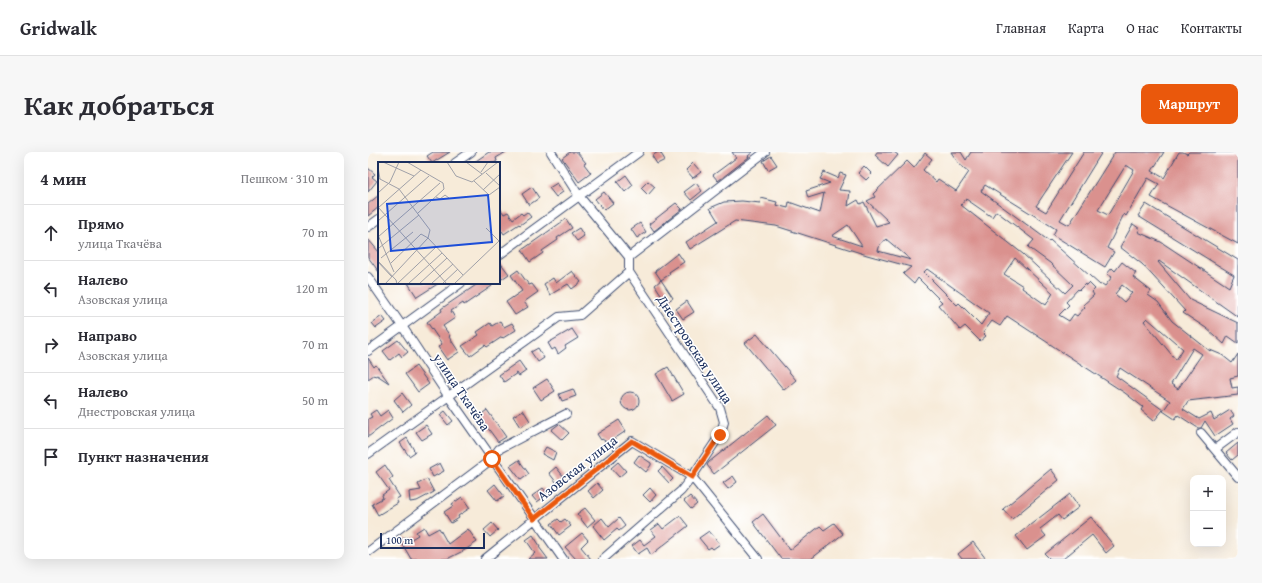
<!DOCTYPE html>
<html lang="ru">
<head>
<meta charset="utf-8">
<style>
  :root { --surface:#fff; --page:#f7f7f7; --text:#2b2b33; --muted:#7c7c81; --line:#e1e1e2; --accent:#ea580c }
  body { margin:0; font-family:"Gentium Book Plus",serif; background:var(--page); color:var(--text) }
  .controls { position:absolute; right:12px; bottom:12px; display:grid; overflow:hidden; border-radius:8px; box-shadow:0 4px 16px #0002 }
  .controls button { width:36px; height:36px; display:grid; place-items:center; padding:0; border:0; border-bottom:1px solid var(--line); background:var(--surface); color:var(--text); font:20px sans-serif }
  .scale { position:absolute; left:12px; bottom:10px; width:105px; box-sizing:border-box; padding-left:4px; border:2px solid #1b2f5e; border-top:0; font-size:11px; line-height:14px; white-space:nowrap; color:#1b2f5e; -webkit-text-stroke:3px #fff; paint-order:stroke }
  .stop { position:absolute; width:12px; height:12px; margin:-9px; border:3px solid #ea580c; border-radius:50%; background:#fff }
  .stop.end { background:#ea580c; border-color:#fff; box-shadow:0 1px 4px #0008 }
  .list { margin:0; padding:0; list-style:none }
  h2 { display:flex; justify-content:space-between; align-items:center; height:52px; margin:0; padding:0 16px; font-size:17px }
  h2 small { font-size:13px; font-weight:400; color:var(--muted) }
  .list li { display:grid; grid-template-columns:26px 1fr auto; gap:12px; align-items:center; box-sizing:border-box; height:56px; padding:0 16px; border-top:1px solid var(--line) }
  .list b { display:block; font-size:15px; white-space:nowrap }
  .list p { margin:0; font-size:13px; white-space:nowrap; color:var(--muted) }
  .list em { font-size:13px; font-style:normal; color:var(--muted) }
  .icon { flex:none; width:22px; height:22px; fill:none; stroke:currentColor; stroke-width:2; stroke-linecap:round; stroke-linejoin:round }
  .map { position:relative; flex:none; width:870px; height:407px; overflow:hidden; border-radius:8px }
  header { display:flex; align-items:center; gap:24px; box-sizing:border-box; height:56px; padding:0 20px; background:var(--surface); border-bottom:1px solid var(--line) }
  header strong { font-size:19px }
  nav { display:flex; gap:22px; margin-inline-start:auto; font-size:14px }
  .intro { display:flex; align-items:center; justify-content:space-between; box-sizing:border-box; height:96px; padding:0 24px }
  h1 { margin:0; font-size:28px }
  .button { padding:10px 18px; border-radius:8px; background:var(--accent); color:#fff; font-size:14px; font-weight:700 }
  main { display:flex; gap:24px; padding:0 24px }
  aside { flex:1; background:var(--surface); border-radius:8px; box-shadow:0 4px 16px #0002 }
  .map>svg:first-child { display:block }
  .building { fill:#da918e; fill-rule:evenodd }
  .lines { fill:none; stroke-linecap:round; stroke-linejoin:round }
  .street-casing { stroke:#3c4b70; stroke-width:10 }
  .street { stroke:#fff; stroke-width:8 }
  .route { stroke:#ea580c; stroke-width:5 }
  .labels { text-anchor:middle; dominant-baseline:central; stroke-width:3; stroke-linejoin:round; paint-order:stroke }
  .street-label { font-size:14px; fill:#1b2f5e; stroke:#fff }
  .inset-road { fill:none; stroke:#9fa0a8; stroke-width:1 }
  .view { fill:#1d4ed8; fill-opacity:0.15; stroke:#1d4ed8; stroke-width:2 }
  .inset-edge { fill:none; stroke:#1b2f5e; stroke-width:2 }
</style>
</head>
<body>
<header>
<strong>Gridwalk</strong>
<nav><a>Главная</a><a>Карта</a><a>О нас</a><a>Контакты</a></nav>
</header>
<div class="intro"><h1>Как добраться</h1><a class="button">Маршрут</a></div>
<main>
<aside>
<h2>4 мин<small>Пешком · 310 m</small></h2>
<ul class="list">
<li><svg class="icon" aria-label="ahead" viewBox="0 0 24 24"><path d="M12 20V5M6 11l6-6 6 6"/></svg><div><b>Прямо</b><p>улица Ткачёва</p></div><em>70 m</em></li>
<li><svg class="icon" aria-label="left" viewBox="0 0 24 24"><path d="M17 20v-9H6M10 6l-5 5 5 5"/></svg><div><b>Налево</b><p>Азовская улица</p></div><em>120 m</em></li>
<li><svg class="icon" aria-label="right" viewBox="0 0 24 24"><path d="M7 20v-9h11M14 6l5 5-5 5"/></svg><div><b>Направо</b><p>Азовская улица</p></div><em>70 m</em></li>
<li><svg class="icon" aria-label="left" viewBox="0 0 24 24"><path d="M17 20v-9H6M10 6l-5 5 5 5"/></svg><div><b>Налево</b><p>Днестровская улица</p></div><em>50 m</em></li>
<li><svg class="icon" aria-label="arrive" viewBox="0 0 24 24"><path d="M6 21V4h12l-3 4 3 4H6"/></svg><div><b>Пункт назначения</b></div></li>
</ul>
</aside>
<div class="map">
<svg width="870" height="407" viewBox="0 0 870 407">
  <rect width="100%" height="100%" fill="#fff"/>
  <filter id="ink" filterUnits="userSpaceOnUse"><feTurbulence type="fractalNoise" baseFrequency=".025" numOctaves="2"/><feDisplacementMap in="SourceGraphic" scale="8" xChannelSelector="R" yChannelSelector="G"/><feConvolveMatrix kernelMatrix="1 2 1 2 8 2 1 2 1" color-interpolation-filters="sRGB"/></filter>
  <filter id="wash" filterUnits="userSpaceOnUse"><feTurbulence type="fractalNoise" baseFrequency=".012" numOctaves="4" result="noise"/><feDisplacementMap in="SourceGraphic" scale="16" xChannelSelector="R" yChannelSelector="G"/><feGaussianBlur stdDeviation="0.9" result="paint"/><feColorMatrix in="noise" values="0 0 0 0 0 0 0 0 0 0 0 0 0 0 0 0 0 1.4 0 .05"/><feComposite in="paint" operator="in"/></filter>
  <g filter="url(#wash)">
    <rect width="100%" height="100%" fill="#f7ebd9"/>
    <g id="blocks">
      <path class="building" d="M65 0H82L64 11 59 4Z
        M121 0H138L128 6 129 9 126 11H105Z
        M202 0H209L218 11 216 12 223 21 211 30 194 6Z
        M290 0H292L297 8 289 12 284 4Z
        M364 0H385L380 4 381 5 350 29 345 23 368 6Z
        M509 0H526L530 3 520 15 507 3Z
        M583 0H593L598 8 603 0H704L668 54 678 60 716 0H734L692 68 701 73 747 0H796L784 19 796 26 811 0H815L819 2 821 0H870V92L783 45 791 32 780 26 758 64 756 62 739 96 746 100 737 115 685 83 688 77 617 33 613 39 681 89 682 88 732 133 734 132 737 134 744 125 739 122 744 116 747 119 754 110 768 121 765 125 783 139 780 143 790 150 804 169 842 199V198L854 203 864 211 870 202V224L862 226 864 236 870 235V243L820 249 815 257 831 267 843 261 846 268 862 258 866 264 862 267 865 272 847 284 837 269 833 276H830L810 263 807 267 795 259 802 249 752 216 748 224 795 258 786 269 773 258 775 255 757 241 639 164 632 174 624 169 615 181 618 184 612 189 597 174 592 178 570 153 574 150 550 126 546 132 535 122 543 115 499 103 408 74 367 69 322 97 318 90 350 69 342 56 356 50 374 49 392 51 393 46 409 50 408 53 420 56 421 50 452 61 456 41 440 46 438 39 462 31 452 27 456 20 470 26 472 21 478 23 471 38 482 39 480 54 490 48 492 52 496 50 508 74 521 70 499 49 507 45 505 42 539 9 546 16 557 1 564 7 555 18 568 30 570 27 588 39 601 20 591 12ZM758 13 766 18 740 63 730 58ZM598 47 624 65 628 59 666 88 660 95 682 111 705 133 697 141 655 102 593 53ZM480 73 494 94 464 84ZM518 87 543 108 510 99 512 92ZM647 106 685 141 678 153 654 136 655 134 636 122ZM559 117 621 161 613 173 591 151 589 153 556 120ZM721 131 727 137 724 140 726 143 715 153 717 155 709 164 706 162 701 169 691 163 701 153 698 150 710 137 711 138 717 132 718 134ZM754 133 764 141 756 150 747 142ZM779 166 815 197 808 208 776 169ZM825 196 834 202 810 237 803 232Z
        M403 4 409 13 400 18 395 9Z
        M325 11 333 20 325 26 318 18Z
        M496 14 504 22 498 28 490 21Z
        M0 16 7 22 4 25 9 29 0 40Z
        M258 23 265 33 257 40 249 30Z
        M280 29 287 35 280 43 273 36Z
        M189 31 195 40 188 45 181 36Z
        M328 31 334 39 323 48 316 40Z
        M164 35 171 46 161 53 154 42Z
        M236 40 245 51 236 58 227 47Z
        M11 43V55L0 64V52Z
        M308 51 314 57 286 79 281 72Z
        M778 52 870 108V165L791 109 790 110 822 148 870 171V191L860 184 856 192 838 176 815 161 817 159 774 112 752 95 765 72 772 77 770 80 793 90 861 135 866 123 770 64Z
        M131 55 136 62 140 60 145 67 153 61 155 63 159 60 163 65 152 73 151 72 136 82 134 79 131 81Z
        M198 67 204 76 189 86 190 88 174 99 175 101 162 110 154 98Z
        M272 71 278 80 269 86 263 77Z
        M211 76 216 84 209 89 203 81Z
        M0 87 11 100V120L0 105Z
        M310 101 316 110 301 120 302 122 293 128 287 119Z
        M131 109 141 122 131 129Z
        M150 118 161 133 164 132 170 140 156 150 160 155 147 163 138 150 154 139 143 123Z
        M204 119 213 130 204 137 200 132 182 143 176 132 185 126 188 131Z
        M293 128 305 146 298 150 287 133Z
        M40 131H71L49 145Z
        M111 131H121L124 134 96 153 95 151 83 159 87 166 75 174 82 184 81 185 91 200 79 208 70 195 74 192 59 170 74 159 73 157Z
        M319 149 326 160 315 167 308 157Z
        M14 164 18 169 8 176 4 171Z
        M132 169 136 175 144 171 148 178 135 186 134 185 119 195 117 193 102 204 94 194 111 183 109 180 122 171 124 174Z
        M204 177 210 186 197 194 198 196 190 202 187 196 184 198 180 191Z
        M389 182 428 228 416 238 377 191Z
        M30 188 40 200 34 205 31 201 22 208 15 199Z
        M170 196 176 206 170 210 163 200Z
        M0 206 6 215 8 213 21 231 9 223 7 224 6 223 0 227Z
        M151 209 158 219 151 224 149 221 136 230 131 223Z
        M48 214 61 232 50 240 37 222Z
        M300 215 316 242 304 249 288 222Z
        M179 227 187 239 173 248 165 236Z
        M205 237 208 244 194 249 191 242Z
        M253 249a9 9 0 1 1 18 0a9 9 0 1 1-18 0Z
        M34 241 43 253 35 260 26 248Z
        M8 258 12 264 20 258 25 266 0 285V267L4 265 2 262Z
        M119 258 138 285 130 290 111 264Z
        M155 258 162 269 152 275 145 264Z
        M77 259 85 269 80 273 72 263Z
        M400 263 408 273 346 322 339 313 341 310Z
        M251 268 258 279 240 291 234 287 233 288 229 282Z
        M191 272 201 281 194 288 183 278Z
        M58 273 64 282 54 288 48 280Z
        M39 286 47 300 41 304 32 291Z
        M870 291V303L864 308 858 301Z
        M178 295 188 300 185 308 174 302Z
        M271 303 283 311V313L278 320 266 310Z
        M151 308 161 322 153 328 142 314Z
        M250 310 258 319 251 325 243 316Z
        M72 311 76 319 65 325 61 317Z
        M17 313 25 325 21 328 32 345 28 347 30 351 10 363 4 352 15 346 14 343 21 338 8 320Z
        M188 315 196 325 189 331 181 321Z
        M294 315 305 327 301 331 290 319Z
        M683 317 691 328 644 367 635 357Z
        M365 324 369 330 360 337 355 331Z
        M59 327 66 340 49 349 42 350 41 340 53 338 50 332Z
        M229 331 235 338 226 346 220 339Z
        M127 332 136 344 129 349 120 338Z
        M175 336 180 342 169 350 164 344Z
        M282 336 288 343 282 350 275 343Z
        M702 342 711 355 694 368 690 363 672 377 678 384 659 398 648 384Z
        M322 344 329 352 323 357 316 349Z
        M94 345 102 356 90 364 91 366 83 371 76 360 85 354 84 352Z
        M217 356 227 368 219 375 209 362Z
        M395 362 422 398 452 374 456 378 466 371 475 382 443 407H413L385 370Z
        M312 364 320 374 283 403 279 396 270 402 264 394 272 388 276 393 288 384 283 378 291 372 295 377Z
        M723 365 746 394 738 401 724 383 695 407H682L677 402Z
        M234 366 241 375 251 366 257 374 251 379 249 377 236 388 225 374Z
        M190 367 193 370 197 367 203 374 191 383 183 372Z
        M124 371 130 378 122 385 116 378Z
        M56 375 60 382 71 376 80 392 100 377 109 390 97 398 79 407H43L32 388 38 385 40 389 50 383 48 380Z
        M341 379 352 392 345 397 343 395 340 397 331 386Z
        M214 381 220 388 213 395 223 407H208L197 395Z
        M165 383 172 394 171 395 180 407H160L167 401 158 388Z
        M605 390 618 407H594L590 402Z"/>
    </g>
  </g>
  <g filter="url(#ink)">
    <use href="#blocks" fill-opacity="0" stroke="#3c4b70" stroke-width="1"/>
    <g class="lines">
      <g class="street-casing">
        <path id="street" d="M183 0 211 44 261 105V120L352 256 356 270 352 283 324 325 390 407
          M87 11 103 0
          M0 75 11 67
          M131 103 271 0
          M261 105 397 0
          M0 125 34 174 81 245 195 407
          M0 199 93 131
          M833 281 870 325
          M847 297 870 280
          M0 302 191 165 212 163 261 120
          M0 400 124 307 131 297 198 262
          M117 407 264 289 324 325 313 339 235 407"/>
      </g>
      <use href="#street" class="street"/>
    </g>
  </g>
  <g class="lines" filter="url(#ink)">
    <path class="route" d="M124 307 166 367 264 289 324 325 352 283"/>
  </g>
  <g class="labels">
    <g class="street-label">
      <text transform="translate(327 197) rotate(57)">Днестровская улица</text>
      <text transform="translate(94 240) rotate(56)">улица Ткачёва</text>
      <text transform="translate(209 316) rotate(-38)">Азовская улица</text>
    </g>
  </g>
  <g transform="translate(10 10)">
    <rect width="122" height="122" fill="#f7ebd9"/>
    <path class="inset-road" d="M5 0 36 14M29 0 65 21 66 27M69 0 78 14 94 20 120 0M88 0 104 12M0 5 2 17M103 10 110 0M108 11 122 24M0 16 21 27 52 68 50 76 85 113M96 19 111 33 122 25M105 28 122 12M0 31 12 20 21 0M58 35 62 37 67 33 71 36M0 45 69 122M0 46 43 8M40 51 66 27M0 59 51 14M108 66 121 79M0 73 16 110M0 75 62 21M1 86 41 53M3 96 35 70M0 99 18 118 19 122M0 100 14 115M7 122 50 76 43 72 13 101M19 122 58 85M30 122 64 91M41 122 69 96M53 122 75 102M64 122 80 107M76 122 122 78"/>
    <path class="view" d="M110 33 114 80 13 89 9 42Z"/>
    <rect width="122" height="122" class="inset-edge"/>
  </g>
</svg>
<div class="controls">
<button>+</button>
<button>−</button>
</div>
<div class="scale">100 m</div>
<div class="stop" style="left:124px;top:307px"></div>
<div class="stop end" style="left:352px;top:283px"></div>
</div>
</main>
</body>
</html>
